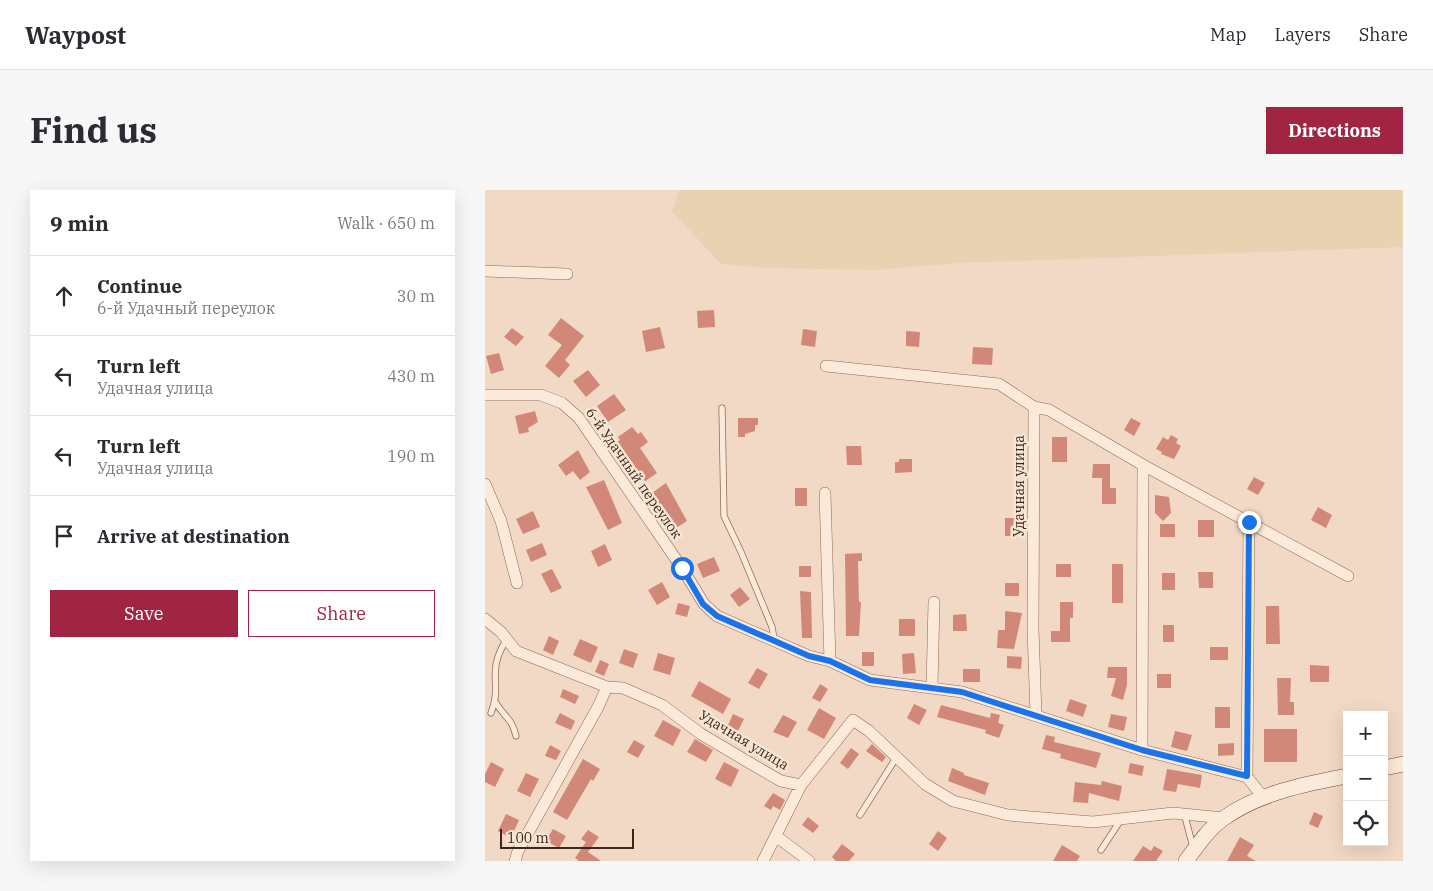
<!DOCTYPE html>
<html lang="en">
<head>
<meta charset="utf-8">
<style>
  :root { --surface:#fff; --page:#f7f7f7; --text:#2b2b33; --muted:#7c7c81; --line:#e1e1e2; --accent:#a12543 }
  body { margin:0; font-family:"IBM Plex Serif",serif; background:var(--page); color:var(--text) }
  .controls { position:absolute; right:15px; bottom:15px; display:grid; overflow:hidden; border-radius:0px; box-shadow:0 5px 20px #0002 }
  .controls button { width:45px; height:45px; display:grid; place-items:center; padding:0; border:0; border-bottom:1px solid var(--line); background:var(--surface); color:var(--text); font:25px sans-serif }
  .scale { position:absolute; left:15px; bottom:12px; width:134px; box-sizing:border-box; padding-left:5px; border:2px solid #3d261e; border-top:0; font-size:14px; line-height:18px; white-space:nowrap; color:#3d261e; -webkit-text-stroke:4px #f8e6d5; paint-order:stroke }
  .stop { position:absolute; width:15px; height:15px; margin:-11px; border:4px solid #1a73e8; border-radius:50%; background:#fff }
  .stop.end { background:#1a73e8; border-color:#fff; box-shadow:0 1px 5px #0008 }
  .list { margin:0; padding:0; list-style:none }
  h2 { display:flex; justify-content:space-between; align-items:center; height:65px; margin:0; padding:0 20px; font-size:21px }
  h2 small { font-size:16px; font-weight:400; color:var(--muted) }
  .list li { display:grid; grid-template-columns:32px 1fr auto; gap:15px; align-items:center; box-sizing:border-box; height:80px; padding:0 20px; border-top:1px solid var(--line) }
  .list b { display:block; font-size:19px; white-space:nowrap }
  .list p { margin:0; font-size:16px; white-space:nowrap; color:var(--muted) }
  .list em { font-size:16px; font-style:normal; color:var(--muted) }
  .actions { display:flex; gap:10px; padding:15px 20px }
  .actions a { flex:1; padding:11px 0; border:1px solid var(--accent); border-radius:0px; text-align:center; font-size:18px; color:var(--accent) }
  .actions .main { background:var(--accent); color:#fff }
  .icon { flex:none; width:28px; height:28px; fill:none; stroke:currentColor; stroke-width:2; stroke-linecap:round; stroke-linejoin:round }
  .map { position:relative; flex:none; width:918px; height:671px; overflow:hidden; border-radius:0px }
  header { display:flex; align-items:center; gap:30px; box-sizing:border-box; height:70px; padding:0 25px; background:var(--surface); border-bottom:1px solid var(--line) }
  header strong { font-size:24px }
  nav { display:flex; gap:28px; margin-inline-start:auto; font-size:18px }
  .intro { display:flex; align-items:center; justify-content:space-between; box-sizing:border-box; height:120px; padding:0 30px }
  h1 { margin:0; font-size:35px }
  .button { padding:12px 22px; border-radius:0px; background:var(--accent); color:#fff; font-size:18px; font-weight:700 }
  main { display:flex; gap:30px; padding:0 30px }
  aside { flex:1; background:var(--surface); border-radius:0px; box-shadow:0 5px 20px #0002 }
  .map>svg:first-child { display:block }
  .farmland { fill:#e8d2b2 }
  .building { fill:#d28878 }
  .lines { fill:none; stroke-linecap:round; stroke-linejoin:round }
  .lane-casing { stroke:#8e6959; stroke-width:7 }
  .street-casing { stroke:#8e6959; stroke-width:12 }
  .secondary-casing { stroke:#704a3c; stroke-width:16 }
  .lane { stroke:#fbe9d9; stroke-width:5.5 }
  .street { stroke:#fbe9d9; stroke-width:11 }
  .secondary { stroke:#fbe9d9; stroke-width:15 }
  .route { stroke:#1a73e8; stroke-width:6 }
  .labels { text-anchor:middle; dominant-baseline:central; stroke-width:5; stroke-linejoin:round; paint-order:stroke }
  .street-label { font-size:14px; fill:#3d261e; stroke:#f8e6d5 }
</style>
</head>
<body>
<header>
<strong>Waypost</strong>
<nav><a>Map</a><a>Layers</a><a>Share</a></nav>
</header>
<div class="intro"><h1>Find us</h1><a class="button">Directions</a></div>
<main>
<aside>
<h2>9 min<small>Walk · 650 m</small></h2>
<ul class="list">
<li><svg class="icon" aria-label="ahead" viewBox="0 0 24 24"><path d="M12 20V5M6 11l6-6 6 6"/></svg><div><b>Continue</b><p>6-й Удачный переулок</p></div><em>30 m</em></li>
<li><svg class="icon" aria-label="left" viewBox="0 0 24 24"><path d="M17 20v-9H6M10 6l-5 5 5 5"/></svg><div><b>Turn left</b><p>Удачная улица</p></div><em>430 m</em></li>
<li><svg class="icon" aria-label="left" viewBox="0 0 24 24"><path d="M17 20v-9H6M10 6l-5 5 5 5"/></svg><div><b>Turn left</b><p>Удачная улица</p></div><em>190 m</em></li>
<li><svg class="icon" aria-label="arrive" viewBox="0 0 24 24"><path d="M6 21V4h12l-3 4 3 4H6"/></svg><div><b>Arrive at destination</b></div></li>
</ul>
<div class="actions"><a class="main">Save</a><a>Share</a></div>
</aside>
<div class="map">
<svg width="918" height="671" viewBox="0 0 918 671">
  <rect width="100%" height="100%" fill="#f1d9c5"/>
  <path class="farmland" d="M194 0H918V57L475 73 390 80 281 78 236 74 187 22Z"/>
  <path class="building" d="M229 120 230 137 213 138 212 121Z
    M76 128 99 146 80 170 85 175 74 188 60 176 77 155 63 145Z
    M175 137 180 158 161 162 157 141Z
    M27 138 39 147 31 156 19 147Z
    M318 139 332 141 330 157 316 155Z
    M421 141 435 142 434 157 421 156Z
    M488 157 508 158 507 175 487 174Z
    M14 163 19 180 6 184 1 166Z
    M103 180 115 195 101 207 88 191Z
    M129 204 141 220 123 232 112 216Z
    M50 221 53 232 43 238 44 242 34 244 30 226Z
    M253 228H273V235H270V241L260 244V247H253Z
    M646 228 656 233 649 246 639 240Z
    M147 237 153 244 156 242 163 252 155 258 172 283 159 292 132 252 135 250 133 247Z
    M686 245 693 249 691 253 696 256 689 269 676 264 677 262 671 259 678 247 683 250Z
    M567 247H582V272H567Z
    M361 256H376L377 275H362Z
    M93 260 105 282 95 290 88 281 81 286 73 275Z
    M414 269H427V282L410 283V272H414Z
    M608 274H625V298H631V314H617V288H607Z
    M769 287 780 293 773 305 762 299Z
    M119 290 137 333 123 340 101 297Z
    M181 293 202 331 191 338 167 303Z
    M310 298H322V316H310Z
    M670 305 684 307 686 323 678 331 670 323Z
    M833 317 847 325 841 338 826 330Z
    M48 321 55 337 38 344 31 329Z
    M520 328H533L535 346H520Z
    M713 330H729V347H713Z
    M675 334H690V347H675Z
    M57 353 62 365 46 372 41 360Z
    M120 354 127 370 113 377 106 361Z
    M377 363V371H373L374 412H376L374 446H361L360 364Z
    M229 367 235 381 218 388 212 374Z
    M571 374H586V387H571Z
    M627 374H638V413H627Z
    M314 376H326V387H314Z
    M67 379 77 398 66 403 56 384Z
    M713 382H728V398H714Z
    M677 383H690V400H677Z
    M177 392 185 407 172 415 163 400Z
    M520 393H534V406H520Z
    M255 397 265 409 254 417 245 405Z
    M315 401 326 402 327 448H317Z
    M575 412H588V428H585V452H566V441H575Z
    M193 413 205 416 202 427 190 424Z
    M781 416H794L795 454H781Z
    M520 421 537 423 529 459 512 458 513 440H520Z
    M481 424 482 441H468V425Z
    M414 429H430V446H414Z
    M678 435H689V452H678Z
    M64 446 74 451 68 465 58 460Z
    M95 449 113 457 106 473 88 465Z
    M725 457H743V470H725Z
    M139 459 153 464 148 478 134 473Z
    M377 462H389V476H377Z
    M173 463 190 468 185 485 168 480Z
    M429 463 431 483 418 484 417 464Z
    M522 466 537 467 536 479 522 478Z
    M115 470 124 474 119 486 110 482Z
    M825 475 844 476V492H825Z
    M623 477H642V495L638 510 626 506 631 488H622Z
    M272 478 283 484 274 499 263 493Z
    M478 479H495V492H478Z
    M672 484H686V498H672Z
    M792 488H806L805 512H809V525H793Z
    M214 491 246 509 238 524 206 506Z
    M335 494 343 499 335 512 327 508Z
    M78 499 94 506 90 514 75 507Z
    M585 509 602 515 598 527 581 521Z
    M429 514 442 520 434 535 422 528Z
    M456 515 505 528 506 523 515 525 513 533 519 535 514 548 500 543 501 540 452 527Z
    M730 517H745V538H730Z
    M334 518 351 528 339 549 322 540Z
    M75 523 90 531 86 540 70 533Z
    M248 524 259 529 250 547 240 542Z
    M626 524 642 527 639 541 623 537Z
    M298 525 312 532 303 548 288 542Z
    M178 530 196 540 188 556 169 546Z
    M779 539H812V572H779Z
    M690 541 707 545 702 561 686 557Z
    M561 545 570 547 569 552 616 563 611 578 575 568 576 564 557 559Z
    M210 549 228 560 221 572 202 562Z
    M149 550 160 556 153 568 142 562Z
    M749 553V565L733 566V554Z
    M387 554 401 567 397 572 381 561Z
    M65 555 76 561 71 570 60 566Z
    M366 558 374 564 363 579 355 573Z
    M98 569 115 579 108 591 106 589 82 630 68 622Z
    M6 572 19 579 10 597 0 592V584Z
    M239 572 254 580 246 597 230 589Z
    M645 573 659 576 657 586 643 583Z
    M467 578 479 583V585L504 593 500 605 463 591Z
    M682 579 717 585 715 598 693 594 691 602 678 600Z
    M41 583 54 589 45 607 32 601Z
    M617 591 637 596 634 611 604 603 603 613 588 612 590 592 616 595Z
    M288 603 300 610 295 620 288 616 286 620 279 616Z
    M829 622 838 626 833 638 824 634Z
    M21 624 34 630 26 648 13 641Z
    M323 627 334 636 328 643 317 635Z
    M68 639 81 646 74 658 61 651Z
    M103 640 114 647 103 662 116 671H94L90 668 101 652 96 649Z
    M453 641 462 648 453 661 444 654Z
    M755 647 769 655 762 666 771 671H742Z
    M357 654 370 664 364 671H351L347 667Z
    M577 655 595 666 592 671H568Z
    M658 656 666 661 669 656 678 661 671 671H648Z"/>
  <g class="lines">
    <g class="lane-casing">
      <path id="lane" d="M237 218 239 326 256 362 287 437 289 449
        M11 513C19 527 27 528 31 546
        M6 523C18 494 0 482 22 449
        M699 623 708 657
        M375 625 411 568
        M616 660 637 628"/>
    </g>
    <g class="street-casing">
      <path id="street" d="M0 81 82 84
        M341 176 514 194 549 217 564 220 658 275 863 386
        M0 205H56L77 213 94 228 197 378 219 414 232 426 324 466 345 471 385 490 477 502 657 560 762 587 778 607
        M549 217 548 439 551 525
        M0 294 16 331 32 393
        M340 303 345 471
        M0 429 16 442 31 461 122 497 138 498 177 515 216 544 270 576 296 591 316 595 368 530 384 541 440 594 468 611 523 625 608 632 688 623 739 628
        M447 497 449 412
        M657 560 658 275
        M762 587 764 331
        M291 646 324 671
        M30 671 33 661 113 517 122 497
        M278 671 316 595"/>
    </g>
    <g class="secondary-casing">
      <path id="secondary" d="M899 578 918 574
        M701 671C712 656 723 639 739 628 774 603 820 594 862 586"/>
    </g>
    <use href="#lane" class="lane"/>
    <use href="#street" class="street"/>
    <use href="#secondary" class="secondary"/>
  </g>
  <g class="lines">
    <path class="route" d="M197 378 218 414 232 426 324 466 345 471 385 490 477 502 657 560 762 586 764 332"/>
  </g>
  <g class="labels">
    <g class="street-label">
      <text transform="translate(149 283) rotate(55)">6-й Удачный переулок</text>
      <text transform="translate(534 296) rotate(-90)">Удачная улица</text>
      <text transform="translate(259 550) rotate(31)">Удачная улица</text>
    </g>
  </g>
</svg>
<div class="controls">
<button>+</button>
<button>−</button>
<button><svg class="icon" aria-label="locate" viewBox="0 0 24 24"><circle cx="12" cy="12" r="6"/><path d="M12 2v4M12 18v4M2 12h4M18 12h4"/></svg></button>
</div>
<div class="scale">100 m</div>
<div class="stop" style="left:197px;top:378px"></div>
<div class="stop end" style="left:764px;top:332px"></div>
</div>
</main>
</body>
</html>
